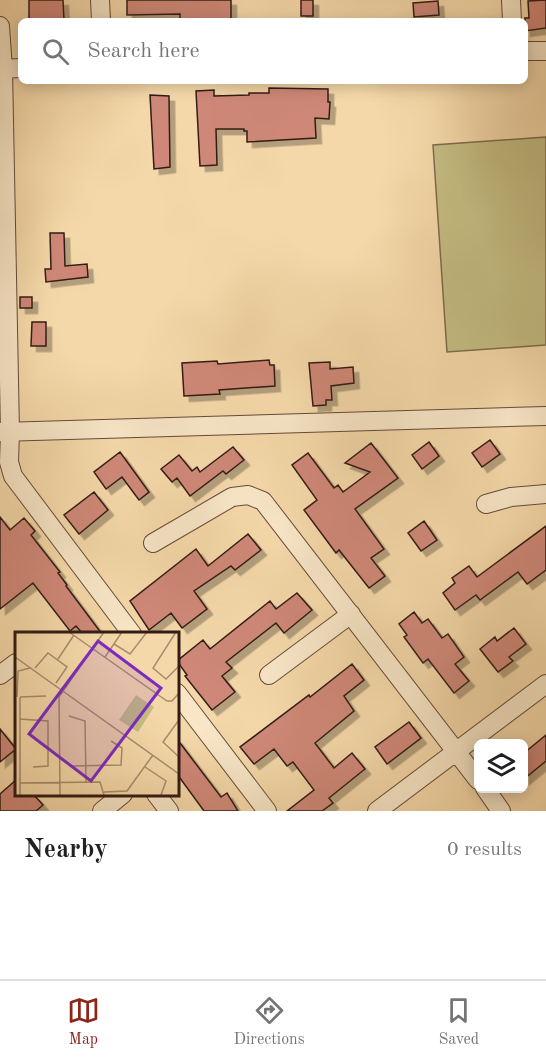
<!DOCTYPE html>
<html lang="en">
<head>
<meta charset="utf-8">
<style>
  :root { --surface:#fff; --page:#f6f6f6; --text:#202124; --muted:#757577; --line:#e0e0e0; --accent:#8f2418 }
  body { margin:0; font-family:"Old Standard TT",serif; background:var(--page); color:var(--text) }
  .controls { position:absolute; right:18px; bottom:18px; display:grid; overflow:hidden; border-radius:9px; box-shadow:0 3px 15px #0003 }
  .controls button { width:54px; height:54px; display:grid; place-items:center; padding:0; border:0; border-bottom:2px solid var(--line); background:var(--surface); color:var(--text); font:30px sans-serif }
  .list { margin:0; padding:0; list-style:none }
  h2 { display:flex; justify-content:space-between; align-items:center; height:78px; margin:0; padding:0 24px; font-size:26px }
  h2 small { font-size:20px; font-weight:400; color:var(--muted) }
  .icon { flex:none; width:33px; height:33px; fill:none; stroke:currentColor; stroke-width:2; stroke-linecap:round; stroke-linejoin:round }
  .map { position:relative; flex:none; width:546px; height:811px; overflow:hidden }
  .search { position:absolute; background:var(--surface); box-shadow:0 3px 15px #0003; left:18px; right:18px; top:18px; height:66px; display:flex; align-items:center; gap:15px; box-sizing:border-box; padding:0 21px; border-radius:9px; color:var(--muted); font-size:22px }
  .sheet { height:168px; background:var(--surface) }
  nav { display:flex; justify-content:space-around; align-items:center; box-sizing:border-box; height:84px; border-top:2px solid var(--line); background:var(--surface); font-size:16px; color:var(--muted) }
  nav a { display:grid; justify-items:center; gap:3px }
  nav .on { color:var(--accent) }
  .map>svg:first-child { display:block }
  .green { fill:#c4bc82; stroke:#7c6c4b; stroke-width:1.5 }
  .building { fill:#cf8878; stroke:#331c14; stroke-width:1.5; filter:url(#shadow) }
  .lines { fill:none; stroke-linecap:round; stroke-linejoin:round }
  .minor-casing { stroke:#644b39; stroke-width:20 }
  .minor { stroke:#f8e6c7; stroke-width:18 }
  .inset-road { fill:none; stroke:#a78d6d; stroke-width:1.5 }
  .view { fill:#7b2cbf; fill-opacity:0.15; stroke:#7b2cbf; stroke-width:3 }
  .inset-edge { fill:none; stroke:#331c14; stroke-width:3 }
</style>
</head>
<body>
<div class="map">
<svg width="546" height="811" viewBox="0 0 546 811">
  <defs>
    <filter id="shadow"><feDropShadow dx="5.5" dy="5.5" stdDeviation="0" flood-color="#0004"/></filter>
  </defs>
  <rect width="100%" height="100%" fill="#f5d8a9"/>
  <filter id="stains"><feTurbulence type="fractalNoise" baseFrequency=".00333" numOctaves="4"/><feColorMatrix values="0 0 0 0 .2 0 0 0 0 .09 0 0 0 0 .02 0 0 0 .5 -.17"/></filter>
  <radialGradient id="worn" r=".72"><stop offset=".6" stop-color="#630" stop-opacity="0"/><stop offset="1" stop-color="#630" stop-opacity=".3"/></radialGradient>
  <path class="green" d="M546 137V345L447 352 433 145Z"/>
  <path class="building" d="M29 0H63L64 21H29Z
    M127 0H231V20L180 21V14L127 15Z
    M301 0H313V16H301Z
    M546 0V28L525 31V18H529L528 1Z
    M438 1 439 15 414 17 413 3Z
    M269 88 328 89V102H330L329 119 315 118 316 138 247 142V131H244V129H216L217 165 200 166 196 91 214 90V96L249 95V93H269Z
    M150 95 169 96 170 167 154 169Z
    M50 233H64L65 266 87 264 88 277 46 282 45 269H51Z
    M20 297H32V308H20Z
    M32 322H46V346H31Z
    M269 360 270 365H274L275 386 219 390 220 394 184 396 182 363 217 361 218 364Z
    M330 362V369L353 367 354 383 331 386 332 400H326V405L313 406 309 363Z
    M490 440 500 454 482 467 472 453Z
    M429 442 439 456 422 469 412 455Z
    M371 443 398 478 355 509 384 549 371 558 385 576 369 588 339 550 336 553 304 510 317 500 292 465 308 453 334 488 338 485 343 492 370 472 345 463Z
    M233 447 244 460 226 474 223 471 190 496 177 478 172 482 161 469 179 455 192 471 197 467 200 472Z
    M120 452 149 492 139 500 122 477 106 489 94 472Z
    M94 492 108 510 79 534 64 515Z
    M0 517 10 530 24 518 35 531 31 535 60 572 58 573 67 585 66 586 102 634H83L76 626 70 631 33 583 0 609Z
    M424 521 437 540 421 551 408 533Z
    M546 526V570L527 584 518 572 480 600 476 595 455 610 443 593 455 583 452 578 469 566 477 577Z
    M248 534 261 550 235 570 231 566 194 591 207 609 182 628 171 613 149 630 130 601 196 549 208 566Z
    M297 593 312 610 284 633 276 623 226 662 232 668 222 676 235 692 212 710 185 676 187 675 177 661 203 640 210 649 270 601 276 609Z
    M414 612 422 623 428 619 442 638 448 634 464 657 455 664 469 681 454 693 428 659 423 663 404 637 407 635 399 624Z
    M514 628 526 644 509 657 513 661 498 672 480 649 495 637 497 641Z
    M352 664 364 680 344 696 354 711 315 743 334 768 352 753 365 769 329 798 333 803 322 811H287L314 790 293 762 287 766 274 749 254 764 240 747 309 695 310 697Z
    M409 722 421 738 387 764 375 747Z
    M0 729 16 749 0 762Z
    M546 735V761L524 779V753Z
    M177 739 221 797 227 793 238 811H204L177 774Z
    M16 780V795H34L43 805 36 811H0V794Z"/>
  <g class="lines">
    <g class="minor-casing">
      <path id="minor" d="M100 0 101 21
        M511 0 512 21
        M0 26 3 69 10 432 9 462 13 476 132 634
        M525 51H546
        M0 69 21 68
        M0 432 546 416
        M486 504 511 497 546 494
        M153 543 232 497 248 495 263 501 478 780
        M0 675 16 663
        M269 675 351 614
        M177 693 267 811
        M485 788 501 811
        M156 794 169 811
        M102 811 123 794
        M377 811 546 684"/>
    </g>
    <use href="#minor" class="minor"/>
  </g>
  <g transform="translate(15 632)">
    <rect width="164" height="164" fill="#f5d8a9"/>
    <path d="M121 63 139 75 123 100 104 88Z" fill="#c4bc82"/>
    <path class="inset-road" d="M54 0 152 69H157L164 61M161 0 138 36 151 47 164 34M99 12 115 22 132 0M0 25 164 142M90 25 107 0M43 27 59 3M20 36 33 21 52 35 41 51M2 65 3 39 15 36M5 65 31 64M54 84 70 89 71 150M4 87 33 89V134L18 135M164 88 148 110 164 125M56 134 106 133 107 116 96 109M130 135 151 149 146 163M5 151 85 150 89 163M89 160 112 159 138 123M5 163V65M45 163 44 65 89 0"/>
    <path class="view" d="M83 9 146 56 76 149 14 102Z"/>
    <rect width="164" height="164" class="inset-edge"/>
  </g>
  <rect width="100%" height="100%" filter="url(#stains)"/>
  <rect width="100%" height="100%" fill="url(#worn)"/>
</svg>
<div class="controls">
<button><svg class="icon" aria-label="layers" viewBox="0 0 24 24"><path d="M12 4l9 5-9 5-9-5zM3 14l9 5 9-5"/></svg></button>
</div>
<div class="search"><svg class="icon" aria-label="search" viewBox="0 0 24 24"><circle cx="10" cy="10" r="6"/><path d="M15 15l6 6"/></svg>Search here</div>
</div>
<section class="sheet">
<h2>Nearby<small>0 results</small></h2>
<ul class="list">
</ul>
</section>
<nav>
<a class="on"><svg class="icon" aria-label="map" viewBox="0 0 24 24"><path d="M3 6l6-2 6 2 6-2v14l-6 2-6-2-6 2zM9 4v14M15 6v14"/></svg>Map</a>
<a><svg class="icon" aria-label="directions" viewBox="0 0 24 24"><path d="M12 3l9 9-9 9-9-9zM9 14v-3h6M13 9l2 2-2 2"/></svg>Directions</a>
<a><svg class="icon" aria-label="saved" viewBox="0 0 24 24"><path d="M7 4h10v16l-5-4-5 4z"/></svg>Saved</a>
</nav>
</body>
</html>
